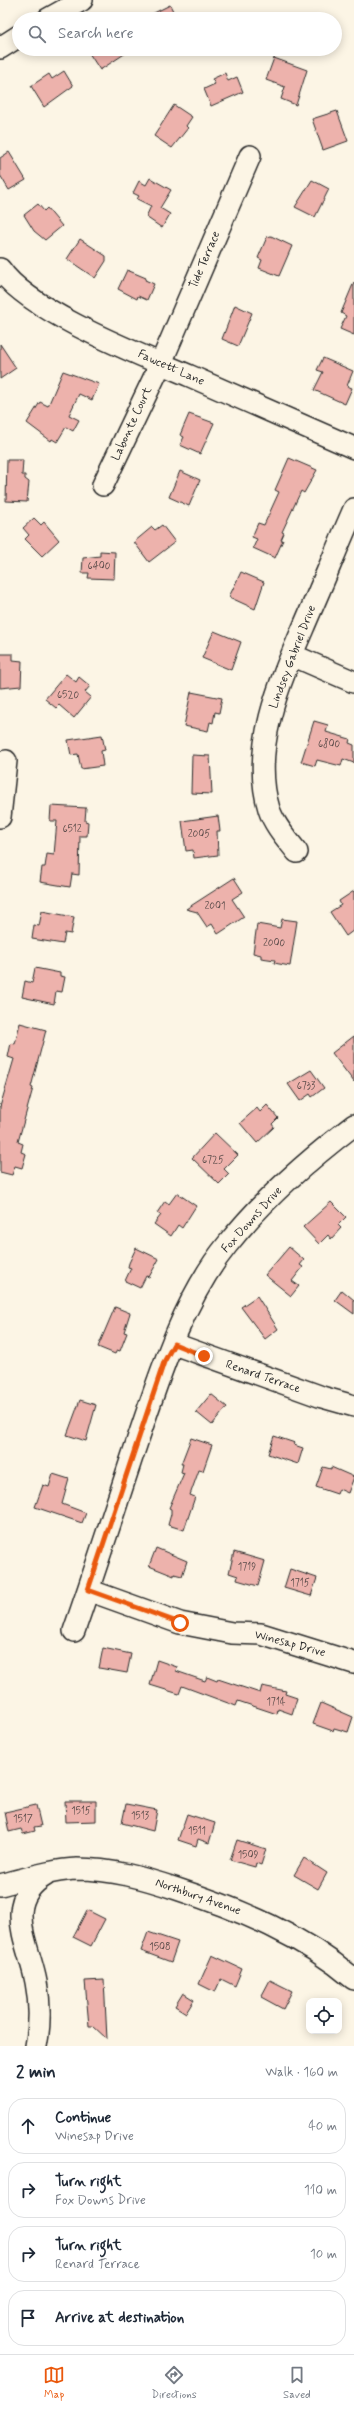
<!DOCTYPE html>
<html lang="en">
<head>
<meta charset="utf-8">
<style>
  :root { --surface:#fff; --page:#f2f2f3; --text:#1f2937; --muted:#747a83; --line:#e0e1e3; --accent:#ea580c }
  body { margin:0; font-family:Mynerve,sans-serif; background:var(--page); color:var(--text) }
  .controls { position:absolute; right:12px; bottom:12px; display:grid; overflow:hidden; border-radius:8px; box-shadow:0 2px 10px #0003 }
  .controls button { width:36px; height:36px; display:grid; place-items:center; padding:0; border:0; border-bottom:1px solid var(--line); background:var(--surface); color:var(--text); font:20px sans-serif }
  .stop { position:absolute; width:12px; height:12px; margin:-9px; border:3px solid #ea580c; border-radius:50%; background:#fff }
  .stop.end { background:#ea580c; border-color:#fff; box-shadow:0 1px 4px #0008 }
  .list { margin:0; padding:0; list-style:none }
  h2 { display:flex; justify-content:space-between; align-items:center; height:52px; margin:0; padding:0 16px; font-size:17px }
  h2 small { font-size:13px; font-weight:400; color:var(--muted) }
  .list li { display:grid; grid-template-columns:26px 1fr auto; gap:12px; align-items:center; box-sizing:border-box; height:56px; margin:0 8px 8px; padding:0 8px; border:1px solid var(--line); border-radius:16px }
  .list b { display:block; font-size:15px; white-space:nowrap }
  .list p { margin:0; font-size:13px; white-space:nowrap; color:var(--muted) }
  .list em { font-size:13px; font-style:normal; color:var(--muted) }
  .icon { flex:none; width:22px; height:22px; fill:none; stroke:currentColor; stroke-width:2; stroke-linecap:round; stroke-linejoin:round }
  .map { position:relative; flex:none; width:354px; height:2046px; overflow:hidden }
  .search { position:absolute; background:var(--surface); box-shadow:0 2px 10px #0003; left:12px; right:12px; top:12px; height:44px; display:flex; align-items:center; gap:10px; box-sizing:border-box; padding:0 14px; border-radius:22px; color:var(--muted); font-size:15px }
  .sheet { height:308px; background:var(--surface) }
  nav { display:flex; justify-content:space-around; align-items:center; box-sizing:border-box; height:56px; border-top:1px solid var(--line); background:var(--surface); font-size:11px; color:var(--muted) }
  nav a { display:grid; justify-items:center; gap:2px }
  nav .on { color:var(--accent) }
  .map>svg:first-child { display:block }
  .building { fill:#edb2ac; stroke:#2b2b2b }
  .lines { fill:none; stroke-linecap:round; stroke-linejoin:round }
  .minor-casing { stroke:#2b2b2b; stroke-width:24 }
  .minor { stroke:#fcf5e5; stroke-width:21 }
  .route { stroke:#ea580c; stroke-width:5 }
  .labels { text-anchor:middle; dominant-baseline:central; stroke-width:3; stroke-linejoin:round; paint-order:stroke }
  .number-label { font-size:10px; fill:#5c4d4b }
  .street-label { font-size:12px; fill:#2b2b2b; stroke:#fcf5e5 }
</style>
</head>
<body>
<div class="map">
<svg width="354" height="2046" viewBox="0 0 354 2046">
  <rect width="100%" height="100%" fill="#fcf5e5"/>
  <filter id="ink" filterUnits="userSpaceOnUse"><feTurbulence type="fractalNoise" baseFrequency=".025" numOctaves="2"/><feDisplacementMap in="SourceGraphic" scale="8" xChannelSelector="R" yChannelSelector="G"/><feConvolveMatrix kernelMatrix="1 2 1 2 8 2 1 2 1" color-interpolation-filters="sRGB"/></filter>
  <g filter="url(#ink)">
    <path class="building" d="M170 5 177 19H142Z
      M95 49H132L100 70 89 53Z
      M274 58 307 70 296 105 281 99 285 87 266 80Z
      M64 71 73 86 44 107 31 86 49 74 52 79Z
      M225 73 228 81 237 77 243 92 211 106 204 89 215 84 212 79Z
      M174 105 192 117 186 126 188 128 172 148 154 136Z
      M337 111 348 141 323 150 312 119Z
      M9 152 26 180 9 190 0 175V158Z
      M150 178 171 190 160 208 170 214 162 228 146 217 151 206 137 199 139 196 133 193 139 181 146 185Z
      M312 180 329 189 315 217 295 207Z
      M38 204 44 211 47 208 62 226 45 240 34 231 24 215Z
      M271 236 292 246 279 276 259 268 262 260 258 258 267 237Z
      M80 239 106 256V261L95 278 67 259Z
      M127 270 146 278 145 280 154 284 147 300 138 296 137 299 118 289Z
      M354 282V335L340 329 346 316 341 313Z
      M235 305 252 313 238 346 222 339Z
      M0 344 16 368 0 379Z
      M323 358 353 371 347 386 352 388 345 404 314 390 323 372 317 370Z
      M63 371 99 384 92 400 79 394 69 415 79 420 73 431 66 427 57 442 52 439 51 441 27 423 40 402 48 406Z
      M189 414 214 423 200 454 180 445 184 437 180 435Z
      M289 458 317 470 304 493 301 491 282 532 284 533 281 540H283L275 558 253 548 257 539 252 537 258 523 264 525 279 492 275 490Z
      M7 460H23L22 475H25V479L29 482 27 502 6 501Z
      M180 471 200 480 189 506 169 497Z
      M34 518 41 525 44 522 59 540 42 556 25 539 29 535 23 528Z
      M162 525 175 542 149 562 134 542 152 527 155 530Z
      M100 551 115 552 114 579 88 578 89 573H82L83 558 100 556Z
      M241 572 264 582 255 609 229 597Z
      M214 631 241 642 231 670 202 658Z
      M0 654H13V660L22 661 21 686 0 688Z
      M66 674 76 682 79 677 90 686 85 692 91 697 74 718 59 705 56 708 45 699Z
      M191 692 222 698 219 713 215 712 213 723 210 722 208 731 184 726Z
      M314 721 328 725 326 732 350 739 349 743 354 745V763L343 759 341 766 317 760 315 766 301 762Z
      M102 735 105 750 101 751 103 766 81 769 78 754 71 755 68 740Z
      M192 755 210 756 212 794 191 793Z
      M51 806 86 808 85 821 88 822 87 836H80L79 875 72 874 70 887 40 882 42 867H45L47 854 54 855 57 821H50Z
      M218 816 220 831H217L218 855 194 858 193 850 186 851 182 821Z
      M234 878 243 892 232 899 244 917 218 934 212 924 207 927 197 912 186 909Z
      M354 891V930L346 936 330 912 341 905 339 901Z
      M42 911 74 917 71 934 65 933 63 944 32 939 34 925 39 926Z
      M282 919 297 921 290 966 274 963 275 960 261 958V955L253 953 257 924 280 928Z
      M35 968 60 973V976L65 977 62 992 56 991 54 1004 22 997 25 981 32 983Z
      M20 1023 46 1030 31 1087 33 1088 18 1142 23 1144 21 1152 26 1154 22 1168 15 1166 12 1175 0 1172V1107L14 1059 8 1057 11 1043 15 1044Z
      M354 1036V1082L332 1053Z
      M311 1070 324 1088 312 1097 310 1094 300 1101 288 1084Z
      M267 1105 278 1118 272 1124 274 1127 257 1143 240 1123 257 1108 260 1112Z
      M215 1133 238 1155 224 1169 229 1174 219 1184 192 1158Z
      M177 1193 196 1206 182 1228 178 1225 171 1236 154 1224 161 1215 157 1213 165 1201 169 1204Z
      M331 1202 346 1217 338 1225 341 1228 331 1239 328 1235 319 1244 303 1227Z
      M289 1247 304 1260 300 1265 303 1267 292 1281 299 1286 291 1296 265 1275Z
      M136 1248 159 1259 149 1277 146 1276 140 1288 125 1281 131 1268 128 1267 129 1263Z
      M342 1290 354 1300V1314L335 1300Z
      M257 1296 278 1329 265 1339 241 1307Z
      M115 1307 130 1313 124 1332 127 1333 120 1351 117 1350 115 1354 98 1347Z
      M211 1394 227 1407 212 1425 196 1412Z
      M80 1400 96 1405 86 1441 67 1435Z
      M274 1436 295 1443 294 1445 303 1448 298 1464 268 1454Z
      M191 1438 212 1445 203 1471 199 1470 190 1495 195 1497 184 1530 168 1525 171 1514V1509L169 1508 184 1473 181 1472 183 1464H181Z
      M323 1467 331 1469V1467L354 1477 348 1493 339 1489 337 1494 316 1487Z
      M53 1474 69 1479 62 1504 86 1513 82 1523 35 1507 43 1485 49 1487Z
      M156 1548 187 1561 182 1576 174 1574V1576L149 1566Z
      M234 1552 265 1561 258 1586 237 1580 238 1576 229 1573Z
      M290 1569 317 1578 311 1596 284 1588Z
      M103 1648 131 1654 127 1673 99 1668Z
      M157 1660 177 1667 176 1671 205 1681 207 1677 217 1681 218 1679 260 1693 262 1686 286 1691 285 1694 297 1698 292 1714 278 1709 277 1714 238 1701 236 1706 182 1686 179 1694 150 1685Z
      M321 1703 353 1717 348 1732 334 1728 333 1731 313 1724Z
      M65 1801H96V1821L66 1822Z
      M126 1804 157 1810 153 1831 122 1823Z
      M36 1805 41 1826 34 1827 35 1831 23 1834 21 1829 9 1832 5 1812Z
      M187 1814 215 1823 209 1843 198 1839 196 1846 178 1840Z
      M237 1840 266 1849 261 1865 256 1863 255 1867 230 1860Z
      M304 1858 327 1873 318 1889 294 1875Z
      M87 1910 105 1919 91 1946 73 1937Z
      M148 1932 178 1942 171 1962 141 1951Z
      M212 1955 242 1969 235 1986 221 1979 215 1992 199 1984Z
      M104 1980 107 2039 93 2026H89L85 1981Z
      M270 1980 292 1991 283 2009 261 1997Z
      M183 1993 194 2000 186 2013 175 2006Z"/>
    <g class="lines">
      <g class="minor-casing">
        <path id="minor" d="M48 19 82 0
          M0 48 19 36
          M0 269C29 312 141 355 190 376 245 400 299 424 354 448
          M103 485 161 363 250 156
          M292 655 354 682
          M0 817 6 761
          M297 852C287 839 274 825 269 809 249 743 285 671 310 612 325 578 339 543 354 509
          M174 1344 322 1397 354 1406
          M88 1590 180 1623 232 1633 261 1634 354 1663
          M74 1631C96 1568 116 1505 137 1442 159 1377 183 1299 227 1245 263 1199 308 1160 354 1125
          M0 1885C25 1879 51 1870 77 1869 112 1869 144 1878 177 1889 241 1910 302 1935 354 1979
          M36 2046C40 2026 40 2002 36 1982 29 1944 1 1901 46 1875"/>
      </g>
      <use href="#minor" class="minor"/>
    </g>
  </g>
  <g class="lines" filter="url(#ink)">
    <path class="route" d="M180 1623 88 1590 164 1362 174 1344 204 1356"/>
  </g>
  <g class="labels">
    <g class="number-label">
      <text x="99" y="566">6400</text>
      <text x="68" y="695">6520</text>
      <text x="329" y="744">6800</text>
      <text x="72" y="829">6512</text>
      <text x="199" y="834">2005</text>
      <text x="215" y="906">2001</text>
      <text x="274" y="943">2000</text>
      <text x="306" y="1086">6733</text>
      <text x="213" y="1160">6725</text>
      <text x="247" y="1567">1719</text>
      <text x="300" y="1583">1715</text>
      <text x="276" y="1702">1714</text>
      <text x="81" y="1811">1515</text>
      <text x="140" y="1816">1513</text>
      <text x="23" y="1819">1517</text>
      <text x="197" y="1831">1511</text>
      <text x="248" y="1855">1509</text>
      <text x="160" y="1947">1508</text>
    </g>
    <g class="street-label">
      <text transform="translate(205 260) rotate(-67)">Tide Terrace</text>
      <text transform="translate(171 368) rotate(24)">Fawcett Lane</text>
      <text transform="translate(132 424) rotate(-65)">Labonte Court</text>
      <text transform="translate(293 657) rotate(-69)">Lindsey Gabriel Drive</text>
      <text transform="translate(252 1220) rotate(-48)">Fox Downs Drive</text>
      <text transform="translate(263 1377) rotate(19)">Renard Terrace</text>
      <text transform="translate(290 1644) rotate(15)">Winesap Drive</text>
      <text transform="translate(198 1897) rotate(19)">Northbury Avenue</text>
    </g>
  </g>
</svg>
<div class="controls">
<button><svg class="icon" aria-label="locate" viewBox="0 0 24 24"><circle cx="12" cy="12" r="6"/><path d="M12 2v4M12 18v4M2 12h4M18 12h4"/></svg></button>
</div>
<div class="stop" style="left:180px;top:1623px"></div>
<div class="stop end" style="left:204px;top:1356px"></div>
<div class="search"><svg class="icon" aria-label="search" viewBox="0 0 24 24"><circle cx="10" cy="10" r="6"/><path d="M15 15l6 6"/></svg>Search here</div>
</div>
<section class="sheet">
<h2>2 min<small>Walk · 160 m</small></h2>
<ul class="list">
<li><svg class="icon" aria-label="ahead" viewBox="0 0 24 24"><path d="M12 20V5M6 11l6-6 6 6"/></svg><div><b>Continue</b><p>Winesap Drive</p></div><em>40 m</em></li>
<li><svg class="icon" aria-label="right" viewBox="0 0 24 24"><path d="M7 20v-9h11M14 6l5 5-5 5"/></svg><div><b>Turn right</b><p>Fox Downs Drive</p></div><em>110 m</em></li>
<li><svg class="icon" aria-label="right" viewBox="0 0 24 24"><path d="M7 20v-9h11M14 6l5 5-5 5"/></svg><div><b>Turn right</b><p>Renard Terrace</p></div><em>10 m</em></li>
<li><svg class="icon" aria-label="arrive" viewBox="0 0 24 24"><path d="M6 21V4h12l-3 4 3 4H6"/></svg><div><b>Arrive at destination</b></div></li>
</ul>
</section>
<nav>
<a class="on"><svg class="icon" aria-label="map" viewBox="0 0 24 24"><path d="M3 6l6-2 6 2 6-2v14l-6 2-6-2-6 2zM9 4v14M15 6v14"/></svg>Map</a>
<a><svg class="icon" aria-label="directions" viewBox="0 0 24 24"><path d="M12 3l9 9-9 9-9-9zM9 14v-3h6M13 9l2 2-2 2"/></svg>Directions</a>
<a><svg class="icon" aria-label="saved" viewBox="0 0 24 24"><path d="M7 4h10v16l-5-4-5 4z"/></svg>Saved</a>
</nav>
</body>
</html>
